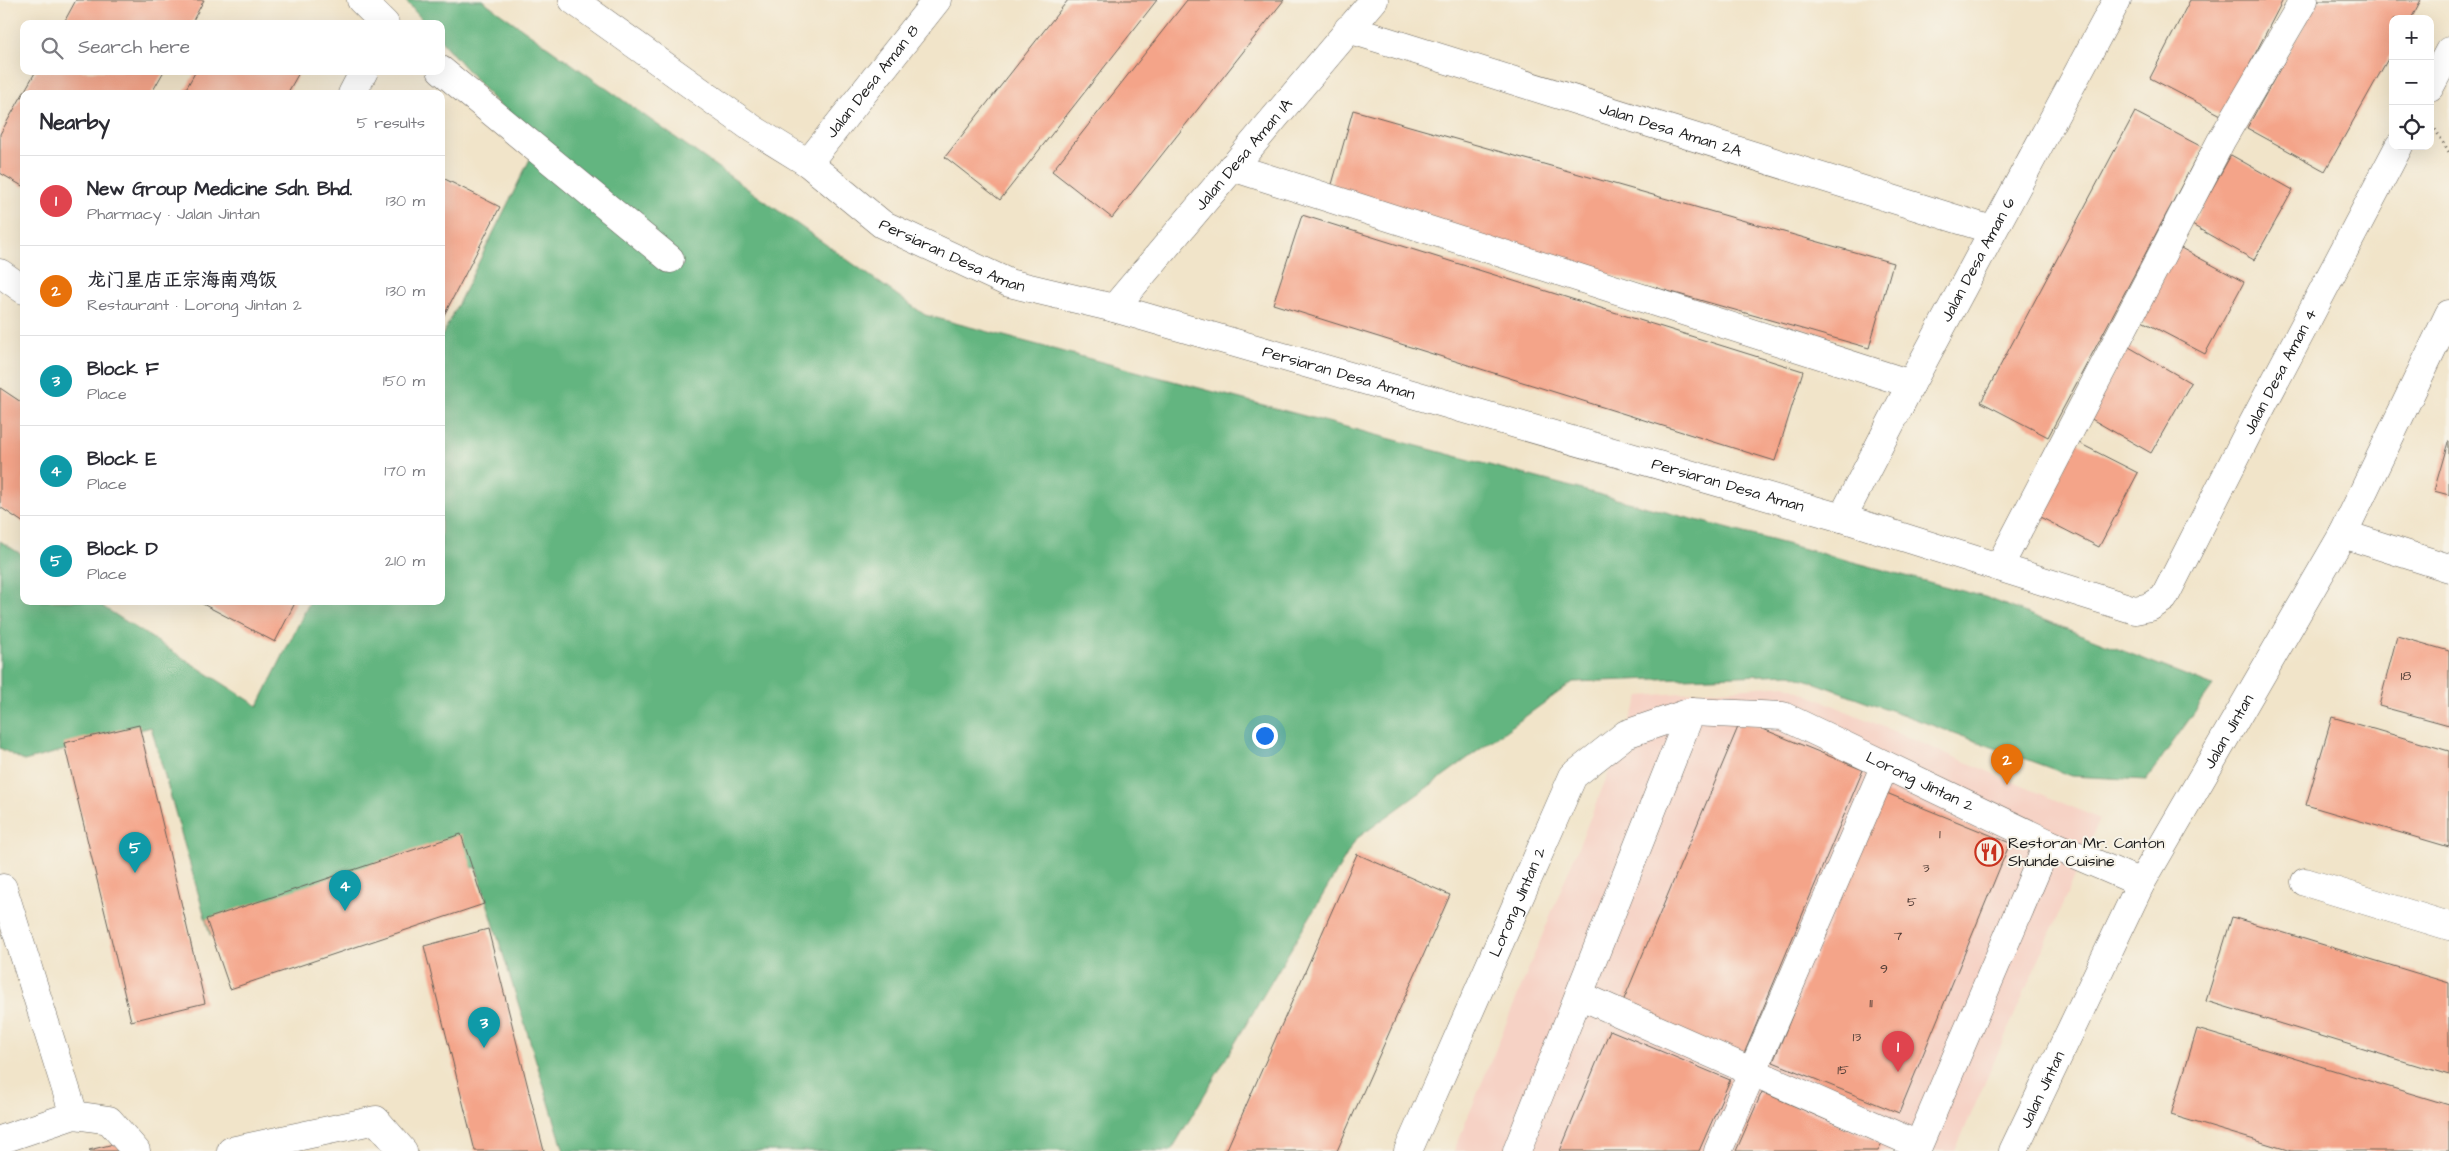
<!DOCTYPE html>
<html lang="en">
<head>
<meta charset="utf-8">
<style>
  :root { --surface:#fff; --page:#f7f7f7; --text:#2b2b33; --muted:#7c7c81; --line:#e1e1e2; --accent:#b45309 }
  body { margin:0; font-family:"Architects Daughter","LXGW WenKai TC",sans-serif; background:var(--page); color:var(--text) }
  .controls { position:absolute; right:15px; top:15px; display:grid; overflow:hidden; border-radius:10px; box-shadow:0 5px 20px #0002 }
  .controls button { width:45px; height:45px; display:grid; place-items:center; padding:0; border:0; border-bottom:1px solid var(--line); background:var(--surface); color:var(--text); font:25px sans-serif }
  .you { position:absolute; left:1264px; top:735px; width:18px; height:18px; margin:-12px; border:4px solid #fff; border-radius:50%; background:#1a73e8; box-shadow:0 0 0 8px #1a73e833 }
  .badge { display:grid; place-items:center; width:32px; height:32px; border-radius:50%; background:var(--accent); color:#fff; font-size:16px; font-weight:700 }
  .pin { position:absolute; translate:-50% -41px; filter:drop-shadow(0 1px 2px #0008) }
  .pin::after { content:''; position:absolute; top:26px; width:18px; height:15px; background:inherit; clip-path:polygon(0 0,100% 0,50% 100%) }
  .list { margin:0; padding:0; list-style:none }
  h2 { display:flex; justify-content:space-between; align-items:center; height:65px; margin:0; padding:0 20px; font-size:21px }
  h2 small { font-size:16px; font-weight:400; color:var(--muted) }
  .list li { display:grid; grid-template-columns:32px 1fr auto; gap:15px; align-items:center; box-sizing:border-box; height:90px; padding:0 20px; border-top:1px solid var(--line) }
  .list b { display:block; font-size:19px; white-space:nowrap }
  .list p { margin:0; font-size:16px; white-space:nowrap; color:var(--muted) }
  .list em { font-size:16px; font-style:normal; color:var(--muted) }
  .icon { flex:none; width:28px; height:28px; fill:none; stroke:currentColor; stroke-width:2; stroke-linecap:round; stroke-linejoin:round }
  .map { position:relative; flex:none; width:2449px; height:1151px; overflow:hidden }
  .search { position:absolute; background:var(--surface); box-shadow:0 5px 20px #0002; left:20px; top:20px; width:425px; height:55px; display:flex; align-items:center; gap:12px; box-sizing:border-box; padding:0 18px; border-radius:10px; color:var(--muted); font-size:19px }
  .panel { position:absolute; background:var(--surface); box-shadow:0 5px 20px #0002; left:20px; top:90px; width:425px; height:515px; border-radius:10px }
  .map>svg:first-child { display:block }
  .built { fill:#f6d2c5 }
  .forest { fill:#64b580; stroke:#40684e }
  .building { fill:#f4a489 }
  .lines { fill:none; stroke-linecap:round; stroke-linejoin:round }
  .minor-casing { stroke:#676259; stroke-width:29 }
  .path { stroke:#676259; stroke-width:3; stroke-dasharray:1 4; stroke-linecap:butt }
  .minor { stroke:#fff; stroke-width:28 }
  .labels { text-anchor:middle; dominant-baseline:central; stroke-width:4; stroke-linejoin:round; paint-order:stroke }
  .number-label { font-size:14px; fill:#523e37 }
  .street-label { font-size:16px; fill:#1c1c1c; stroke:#f7f3e8 }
  .poi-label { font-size:16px; fill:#1c1c1c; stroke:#f7f3e8; text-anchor:start }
</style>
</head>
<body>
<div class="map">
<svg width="2449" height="1151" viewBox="0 0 2449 1151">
  <rect width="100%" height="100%" fill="#f7f3e8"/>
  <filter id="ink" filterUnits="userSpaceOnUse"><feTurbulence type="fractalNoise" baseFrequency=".02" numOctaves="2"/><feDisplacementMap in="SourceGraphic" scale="10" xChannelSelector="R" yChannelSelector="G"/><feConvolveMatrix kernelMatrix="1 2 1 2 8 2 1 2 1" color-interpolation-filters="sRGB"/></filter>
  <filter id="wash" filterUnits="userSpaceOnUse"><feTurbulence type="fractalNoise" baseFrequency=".0096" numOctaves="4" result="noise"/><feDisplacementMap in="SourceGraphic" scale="20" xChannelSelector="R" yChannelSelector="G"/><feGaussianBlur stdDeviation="1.12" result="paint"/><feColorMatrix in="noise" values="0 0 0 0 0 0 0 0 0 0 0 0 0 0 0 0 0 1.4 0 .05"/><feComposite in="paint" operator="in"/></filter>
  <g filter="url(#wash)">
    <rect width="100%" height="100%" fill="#f1e4c9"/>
    <path class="built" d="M1785 685 2100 819 1955 1151H1454L1640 696Z"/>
    <path class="forest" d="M405 0H482L925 315 1985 597 2213 686 2146 780 2072 776 1791 674 1573 682 1356 839 1171 1151H564L476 867 210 935 151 727 24 761 0 748V541L24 556V601H94L258 706 310 601H441V338L536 147 441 41V24H426Z"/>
    <g id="blocks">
      <path class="building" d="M76 0H204L191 24H63Z
        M1068 0H1157L1000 200 945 157Z
        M1187 0H1284L1112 218 1052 171Z
        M2190 0H2283L2223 116 2150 78Z
        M2318 0H2421L2411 19H2393V50L2325 171 2247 128Z
        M36 71H164L151 94H24V187L0 173V134Z
        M196 71H300L287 94H183Z
        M1353 110 1893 263 1869 348 1329 195Z
        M2135 112 2202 147 2048 437 1981 402Z
        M2231 155 2293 190 2254 260 2192 225Z
        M441 177 500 207 441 321Z
        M1302 215 1803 371 1775 461 1273 304Z
        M2179 247 2244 282 2205 354 2140 320Z
        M2129 347 2191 383 2151 453 2088 417Z
        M0 388 24 404V523L0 507Z
        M2077 442 2138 473 2099 547 2038 516Z
        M2448 442H2449V495L2434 491Z
        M197 601H296L275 642Z
        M2397 636 2449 651V725L2379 706Z
        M2332 717 2449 751V847L2306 805Z
        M1741 720 1863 770 1741 1061 1619 1011Z
        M139 725 205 1003 131 1021 64 743Z
        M1884 792 2010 843 1899 1113 1773 1062Z
        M461 834 484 904 230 989 206 919Z
        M1357 854 1450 895 1337 1151H1226Z
        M2232 917 2449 983V1075L2206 1001Z
        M488 929 544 1151H475L424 946Z
        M2197 1029 2449 1105V1151H2291L2171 1115Z
        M1610 1030 1730 1080 1699 1151H1560Z
        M1762 1092 1882 1144 1878 1151H1736Z
        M118 1143 120 1151H90L89 1150Z"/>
    </g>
  </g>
  <g filter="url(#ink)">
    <use href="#blocks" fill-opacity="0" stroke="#676259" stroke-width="1"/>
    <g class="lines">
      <g class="minor-casing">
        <g id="minor">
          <path d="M361 0 385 24"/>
          <path id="s1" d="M573 0 753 129 808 163 882 224 1009 283 1114 308 1842 518 2135 610 2150 607 2164 598 2252 425 2399 146"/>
          <path id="s2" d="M1348 29 1992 230"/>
          <path d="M441 70 670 259"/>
          <path d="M2430 87 2449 51"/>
          <path d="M352 94 364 71"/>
          <path id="s3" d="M808 163 937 0"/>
          <path d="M1232 167 1911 384"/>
          <path d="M0 273 24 290"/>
          <path id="s4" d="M1114 308 1374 0"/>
          <path id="s5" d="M1842 518 1911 384 2117 0"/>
          <path d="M2343 534 2449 568"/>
          <path d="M1999 567 2221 141 2304 0"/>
          <path d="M2305 882 2449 926"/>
          <path d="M3 888 74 1115"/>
          <path d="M1579 995 1918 1145"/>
          <path d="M0 1140 74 1115 109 1120 136 1151"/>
          <path d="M231 1151 376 1120 403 1151"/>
          <path id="s6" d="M1408 1151 1573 776 1626 734 1691 712 1783 716 2048 843 2141 883"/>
          <path d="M1517 1151 1691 712"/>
          <path d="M1718 1151 1885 765"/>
          <path d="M1916 1151 2048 843"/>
          <path id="s7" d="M2013 1151 2141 883 2343 534 2449 314"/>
        </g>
      </g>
      <path class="path" d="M2430 121 2449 152"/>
      <use href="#minor" class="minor"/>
    </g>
  </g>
  <defs>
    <g id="restaurant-ring" transform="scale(1.4375)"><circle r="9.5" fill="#f7f3e8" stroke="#c8321e" stroke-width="1.5"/><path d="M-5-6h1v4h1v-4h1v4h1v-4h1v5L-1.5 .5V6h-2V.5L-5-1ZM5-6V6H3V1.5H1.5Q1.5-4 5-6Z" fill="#c8321e"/></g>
  </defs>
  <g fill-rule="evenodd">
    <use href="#restaurant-ring" x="1989" y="852"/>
  </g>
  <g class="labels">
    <g class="number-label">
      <text x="2406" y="676">18</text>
      <text x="1940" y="834">1</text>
      <text x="1926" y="868">3</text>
      <text x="1912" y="902">5</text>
      <text x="1898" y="936">7</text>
      <text x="1884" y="969">9</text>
      <text x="1871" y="1003">11</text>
      <text x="1857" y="1037">13</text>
      <text x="1843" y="1070">15</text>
    </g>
    <g class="street-label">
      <text stroke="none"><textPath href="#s3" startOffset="104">Jalan Desa Aman 8</textPath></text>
      <text stroke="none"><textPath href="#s2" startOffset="338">Jalan Desa Aman 2A</textPath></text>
      <text stroke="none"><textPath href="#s4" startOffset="201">Jalan Desa Aman 1A</textPath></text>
      <text stroke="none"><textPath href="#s1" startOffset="459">Persiaran Desa Aman</textPath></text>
      <text stroke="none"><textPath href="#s5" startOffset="292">Jalan Desa Aman 6</textPath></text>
      <text stroke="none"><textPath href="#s1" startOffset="1981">Jalan Desa Aman 4</textPath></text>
      <text stroke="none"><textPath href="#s1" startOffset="864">Persiaran Desa Aman</textPath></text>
      <text stroke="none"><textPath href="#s1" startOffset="1269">Persiaran Desa Aman</textPath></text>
      <text stroke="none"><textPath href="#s7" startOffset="472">Jalan Jintan</textPath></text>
      <text stroke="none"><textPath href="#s6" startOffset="790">Lorong Jintan 2</textPath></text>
      <text stroke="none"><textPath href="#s6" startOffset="272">Lorong Jintan 2</textPath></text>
      <text stroke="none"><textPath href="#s7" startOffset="68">Jalan Jintan</textPath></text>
    </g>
    <g class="poi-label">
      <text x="2008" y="843">Restoran Mr. Canton<tspan x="2008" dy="18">Shunde Cuisine</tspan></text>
    </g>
  </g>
</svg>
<div class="controls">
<button>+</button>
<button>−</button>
<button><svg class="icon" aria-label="locate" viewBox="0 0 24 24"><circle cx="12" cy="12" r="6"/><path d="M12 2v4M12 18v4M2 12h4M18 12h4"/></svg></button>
</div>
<div class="you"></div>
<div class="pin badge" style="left:1898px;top:1072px;background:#e0444e">1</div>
<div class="pin badge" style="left:2007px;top:785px;background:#e8710a">2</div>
<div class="pin badge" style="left:484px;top:1048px;background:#0f9aa8">3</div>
<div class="pin badge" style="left:345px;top:911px;background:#0f9aa8">4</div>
<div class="pin badge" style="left:135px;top:873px;background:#0f9aa8">5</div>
<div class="search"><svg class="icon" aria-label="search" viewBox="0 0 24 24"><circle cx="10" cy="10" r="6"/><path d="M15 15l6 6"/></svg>Search here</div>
<section class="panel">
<h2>Nearby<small>5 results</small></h2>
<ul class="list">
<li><span class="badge" style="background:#e0444e">1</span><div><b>New Group Medicine Sdn. Bhd.</b><p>Pharmacy · Jalan Jintan</p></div><em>130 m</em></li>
<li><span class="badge" style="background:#e8710a">2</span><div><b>龙门星店正宗海南鸡饭</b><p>Restaurant · Lorong Jintan 2</p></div><em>130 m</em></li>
<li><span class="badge" style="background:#0f9aa8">3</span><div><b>Block F</b><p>Place</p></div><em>150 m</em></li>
<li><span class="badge" style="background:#0f9aa8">4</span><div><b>Block E</b><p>Place</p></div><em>170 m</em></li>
<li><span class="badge" style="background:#0f9aa8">5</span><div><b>Block D</b><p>Place</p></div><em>210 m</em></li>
</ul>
</section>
</div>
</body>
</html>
